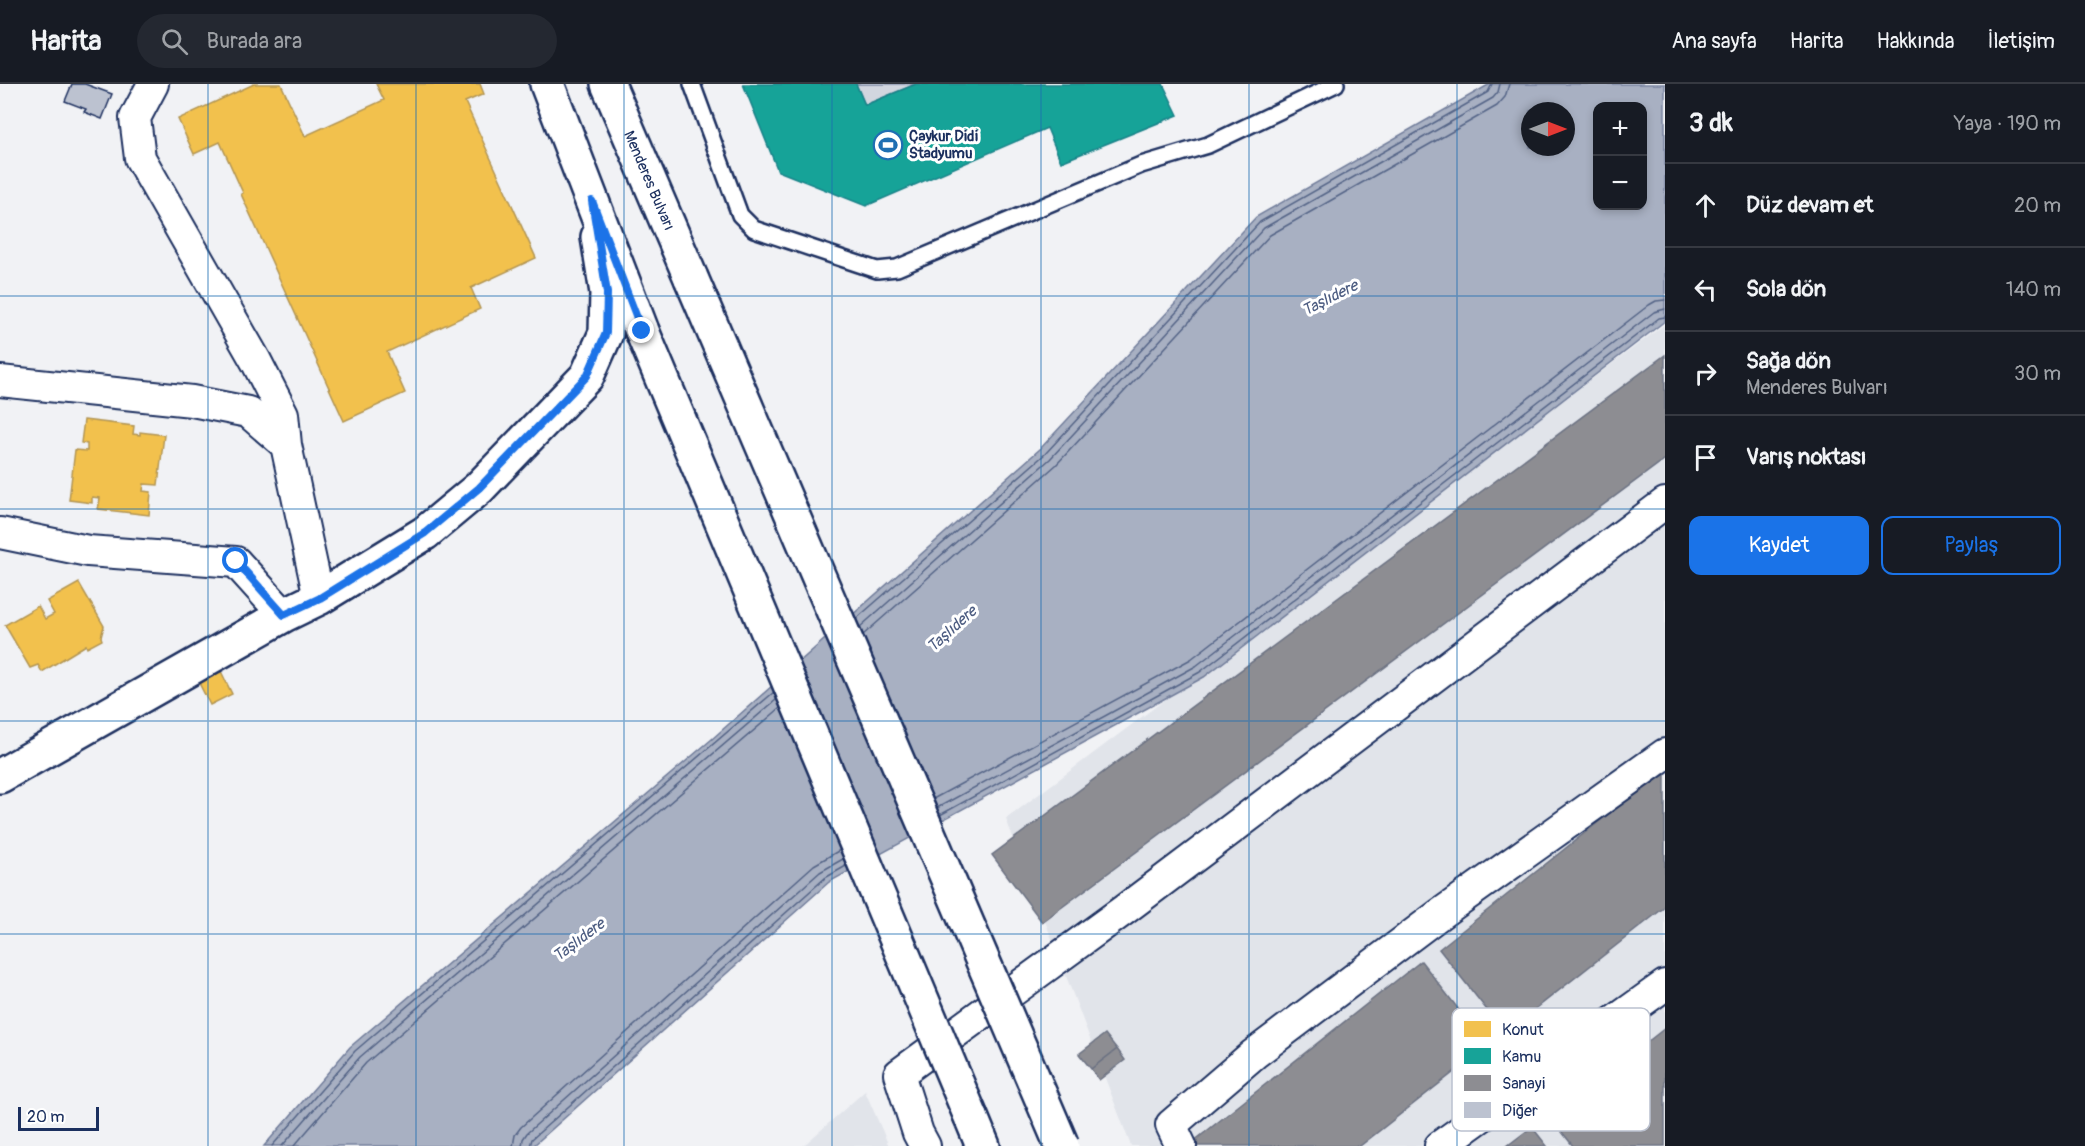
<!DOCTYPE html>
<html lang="tr">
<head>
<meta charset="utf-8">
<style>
  :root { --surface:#171b24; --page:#242831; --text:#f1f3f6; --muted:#9ea1a6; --line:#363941; --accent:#1a73e8 }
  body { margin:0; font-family:Pangolin,sans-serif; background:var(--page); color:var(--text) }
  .controls { position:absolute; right:18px; top:18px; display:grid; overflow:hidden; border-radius:12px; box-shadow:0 3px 9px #0003 }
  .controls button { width:54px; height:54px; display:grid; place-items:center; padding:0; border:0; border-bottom:2px solid var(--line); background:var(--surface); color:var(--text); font:30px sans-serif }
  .compass { position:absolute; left:1521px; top:18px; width:54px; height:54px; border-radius:50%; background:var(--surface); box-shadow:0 3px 9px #0003; rotate:90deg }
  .scale { position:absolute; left:18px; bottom:15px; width:81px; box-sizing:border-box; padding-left:6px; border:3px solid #1b2f5e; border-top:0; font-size:16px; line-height:21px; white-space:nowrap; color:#1b2f5e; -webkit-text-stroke:4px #fff; paint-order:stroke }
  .stop { position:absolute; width:18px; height:18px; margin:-14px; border:4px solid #1a73e8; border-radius:50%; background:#fff }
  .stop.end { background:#1a73e8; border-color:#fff; box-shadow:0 2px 6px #0008 }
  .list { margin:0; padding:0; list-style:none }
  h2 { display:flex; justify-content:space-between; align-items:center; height:78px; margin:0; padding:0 24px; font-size:26px }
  h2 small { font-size:20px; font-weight:400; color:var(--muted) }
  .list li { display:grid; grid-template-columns:39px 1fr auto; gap:18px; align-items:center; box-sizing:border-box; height:84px; padding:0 24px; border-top:2px solid var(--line) }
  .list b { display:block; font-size:22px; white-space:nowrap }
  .list p { margin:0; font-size:20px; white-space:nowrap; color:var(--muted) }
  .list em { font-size:20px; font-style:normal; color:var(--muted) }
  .actions { display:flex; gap:12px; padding:18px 24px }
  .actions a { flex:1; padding:14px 0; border:2px solid var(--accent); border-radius:12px; text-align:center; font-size:21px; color:var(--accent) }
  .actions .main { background:var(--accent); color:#fff }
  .icon { flex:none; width:33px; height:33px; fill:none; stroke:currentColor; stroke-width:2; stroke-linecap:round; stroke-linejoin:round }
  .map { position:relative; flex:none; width:1665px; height:1062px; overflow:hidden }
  header { display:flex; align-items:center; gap:36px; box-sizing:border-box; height:84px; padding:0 30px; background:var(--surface); border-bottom:2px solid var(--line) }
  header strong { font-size:28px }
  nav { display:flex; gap:33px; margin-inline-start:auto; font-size:21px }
  .search { width:420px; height:54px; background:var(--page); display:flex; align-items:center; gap:15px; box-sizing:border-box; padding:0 21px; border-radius:33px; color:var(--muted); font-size:22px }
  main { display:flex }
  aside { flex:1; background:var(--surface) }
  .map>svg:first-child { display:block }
  .built { fill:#e1e4ea }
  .green { fill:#d2d6df; stroke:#76829e; stroke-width:1.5 }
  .water { fill:#a8b0c2; stroke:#707c9a; stroke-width:1.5; fill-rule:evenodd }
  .homes { fill:#f2c14e; stroke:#b29553; stroke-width:1.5 }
  .public { fill:#17a398; stroke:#188087; stroke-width:1.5 }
  .industry { fill:#8d8d92; stroke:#6b7182; stroke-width:1.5 }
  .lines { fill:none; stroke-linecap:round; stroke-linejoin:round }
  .shore { stroke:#536386; stroke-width:1.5 }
  .building { fill:#bcc2d0; stroke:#1b2f5e; stroke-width:1.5 }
  .service-casing { stroke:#1b2f5e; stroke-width:20 }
  .minor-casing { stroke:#1b2f5e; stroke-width:34 }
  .tertiary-casing { stroke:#1b2f5e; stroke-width:38 }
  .secondary-casing { stroke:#1b2f5e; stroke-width:38 }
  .service { stroke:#fff; stroke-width:15 }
  .minor { stroke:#fff; stroke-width:30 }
  .tertiary { stroke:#fff; stroke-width:33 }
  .secondary { stroke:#fff; stroke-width:33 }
  .secondary-bridge-casing { stroke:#1b2f5e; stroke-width:38; stroke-linecap:butt }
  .secondary-bridge { stroke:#fff; stroke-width:33 }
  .route { stroke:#1a73e8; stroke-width:8 }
  .grid { fill:none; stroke:#1f6fb2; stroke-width:1.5; stroke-opacity:0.55 }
  .labels { text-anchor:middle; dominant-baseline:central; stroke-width:6; stroke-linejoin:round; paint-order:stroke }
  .poi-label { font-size:15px; font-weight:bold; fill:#1b2f5e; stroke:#fff; text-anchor:start }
  .street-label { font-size:15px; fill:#1b2f5e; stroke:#fff }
  .water-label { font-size:16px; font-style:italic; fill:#4c5c81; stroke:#fff }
  .key { fill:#fff; stroke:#bbc1cf; stroke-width:1.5 }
  .key-label { font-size:16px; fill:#1b2f5e }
</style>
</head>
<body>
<header>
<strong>Harita</strong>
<div class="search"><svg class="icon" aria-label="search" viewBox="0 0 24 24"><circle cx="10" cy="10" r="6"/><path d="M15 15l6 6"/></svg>Burada ara</div>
<nav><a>Ana sayfa</a><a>Harita</a><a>Hakkında</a><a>İletişim</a></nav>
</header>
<main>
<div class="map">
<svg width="1665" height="1062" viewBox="0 0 1665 1062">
  <rect width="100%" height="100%" fill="#f1f2f5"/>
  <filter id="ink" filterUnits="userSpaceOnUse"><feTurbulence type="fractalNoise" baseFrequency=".0167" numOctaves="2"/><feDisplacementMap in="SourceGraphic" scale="12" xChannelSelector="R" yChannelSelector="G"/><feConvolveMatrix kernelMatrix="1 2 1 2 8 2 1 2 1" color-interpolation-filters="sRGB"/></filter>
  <g filter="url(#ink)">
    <path class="built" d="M1665 240V1062H1131L1006 735Z
      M865 1007 889 1062H803Z"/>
    <path class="green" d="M856 0H916L865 21Z"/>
    <path class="water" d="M1490 0H1665V237L1204 593 829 798 533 1062H264L350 963 712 655 1040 365 1256 133ZM1598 22H1642V122H1598ZM1530 27H1566V63H1530Z"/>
    <path class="homes" d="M254 0H281L305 52 384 16 376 0H480L484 10 465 18 536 174 471 204 480 225 387 268 405 309 344 337 241 110 243 109 220 58 194 70 178 35Z
      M84 336 134 342 133 350 140 351V348L164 351 158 401 144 400 143 407 151 408 149 431 98 425 100 414 92 413V419L69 416 75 366 87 367V360L81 359Z
      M79 499 104 542 101 553 102 556 87 564 86 561 42 588 38 581 30 584 5 541 38 522 45 535 54 530 47 517Z
      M216 577 232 610 210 621 193 587Z"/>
    <path class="public" d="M743 0H856L865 21 916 0H1163L1178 31 1061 78 1047 44 866 122 778 87Z"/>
    <path class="industry" d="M1665 271V375L1042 838 992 771Z
      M1665 685V823L1505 949 1439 865Z
      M1421 877 1487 962 1360 1062H1198L1194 1057Z
      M1665 944V1062H1573L1551 1034Z
      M1105 950 1117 965 1091 985 1079 970Z
      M1117 965 1125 976 1099 996 1091 985Z
      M1532 1043 1547 1062H1507Z"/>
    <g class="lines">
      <path class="shore" d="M856 535 1045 370 1260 138 1488 8 1492 0
        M860 543 1050 375 1264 144 1493 14 1498 8 1500 0
        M863 551 1056 381 1270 151 1497 22 1505 13 1509 0
        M933 715 1191 575 1649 221 1656 217 1665 216
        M937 724 1196 582 1654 228 1665 225
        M940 731 1200 588 1659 234 1665 233
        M272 1062 355 967 774 608
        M282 1062 360 973 777 615
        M294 1062 366 979 780 624
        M513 1062 515 1051 521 1043 814 781 840 766
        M522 1062 523 1055 527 1049 820 788 843 775
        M530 1062 532 1055 825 794 846 782"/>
    </g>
    <path class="building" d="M72 0H85L112 10 102 35 84 28 86 25 65 17Z"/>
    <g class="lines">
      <g class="service-casing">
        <path id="service" d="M692 0 740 131 754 145 877 186 897 184 1141 81 1208 61 1336 0"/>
      </g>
      <g class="minor-casing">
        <path id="minor" d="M153 0 135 34 140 74 256 277 283 330 286 361 319 514
          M0 297 192 317 248 328 286 361
          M0 449 88 467 236 478 284 531
          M925 1062 918 1049 899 990 1124 826 1665 419
          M1181 1062 1171 1041 1254 970 1440 830 1665 670
          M1440 1062 1665 901"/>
      </g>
      <g class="tertiary-casing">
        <path id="tertiary" d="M0 692 284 531 319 514 425 449 479 404 587 292 606 249 607 209 598 153"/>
      </g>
      <g class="secondary-casing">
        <g id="secondary">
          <path d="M547 0 642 247"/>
          <path id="s1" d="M608 0 691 194"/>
          <path d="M971 1033 983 1062"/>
        </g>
      </g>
      <use href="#service" class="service"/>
      <use href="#minor" class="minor"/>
      <use href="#tertiary" class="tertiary"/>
      <use href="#secondary" class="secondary"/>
      <g class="secondary-bridge-casing">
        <path id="secondary-bridge" d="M691 194 1062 1062
          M642 247 971 1033"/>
      </g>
      <use href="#secondary-bridge" class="secondary-bridge"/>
    </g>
  </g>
  <g class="lines" filter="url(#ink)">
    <path class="route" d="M236 477 284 531 320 514 425 449 479 404 587 292 606 249 607 209 592 117 642 247"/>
  </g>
  <path class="grid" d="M208 0V1062M416 0V1062M624 0V1062M832 0V1062M1041 0V1062M1249 0V1062M1457 0V1062M0 212H1665M0 425H1665M0 637H1665M0 850H1665"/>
  <defs>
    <g id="stadium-ring" transform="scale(1.5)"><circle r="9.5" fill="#fff" stroke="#1f6fb2" stroke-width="1.5"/><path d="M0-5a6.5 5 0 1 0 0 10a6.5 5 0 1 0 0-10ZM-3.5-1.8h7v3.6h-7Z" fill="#1f6fb2"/></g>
  </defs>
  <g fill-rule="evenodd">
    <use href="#stadium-ring" x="888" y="61"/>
  </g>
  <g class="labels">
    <g class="poi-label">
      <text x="909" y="52">Çaykur Didi<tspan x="909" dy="17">Stadyumu</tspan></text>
    </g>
    <g class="street-label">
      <text stroke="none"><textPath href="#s1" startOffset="105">Menderes Bulvarı</textPath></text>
    </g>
    <g class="water-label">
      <text transform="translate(1330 214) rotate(-27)">Taşlıdere</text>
      <text transform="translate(952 545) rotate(-42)">Taşlıdere</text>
      <text transform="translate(579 856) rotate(-37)">Taşlıdere</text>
    </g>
  </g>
  <rect x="1452" y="924" width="198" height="123" rx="9" class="key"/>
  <rect x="1464" y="937" width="27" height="16" fill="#f2c14e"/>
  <rect x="1464" y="964" width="27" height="16" fill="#17a398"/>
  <rect x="1464" y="991" width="27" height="16" fill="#8d8d92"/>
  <rect x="1464" y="1018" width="27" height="16" fill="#bcc2d0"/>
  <g class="key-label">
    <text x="1502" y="951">Konut</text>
    <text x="1502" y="978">Kamu</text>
    <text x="1502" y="1005">Sanayi</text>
    <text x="1502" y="1032">Diğer</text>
  </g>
</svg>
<div class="controls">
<button>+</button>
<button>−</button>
</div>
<svg class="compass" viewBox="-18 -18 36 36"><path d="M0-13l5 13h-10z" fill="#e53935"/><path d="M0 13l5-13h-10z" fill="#9ea1a6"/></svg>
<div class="scale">20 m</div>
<div class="stop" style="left:236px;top:477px"></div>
<div class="stop end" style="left:642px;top:247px"></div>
</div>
<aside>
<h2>3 dk<small>Yaya · 190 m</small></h2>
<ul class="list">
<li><svg class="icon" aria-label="ahead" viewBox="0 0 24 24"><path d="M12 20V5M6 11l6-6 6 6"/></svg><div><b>Düz devam et</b></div><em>20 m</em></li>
<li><svg class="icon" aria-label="left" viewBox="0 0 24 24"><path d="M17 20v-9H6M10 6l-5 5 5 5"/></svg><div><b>Sola dön</b></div><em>140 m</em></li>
<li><svg class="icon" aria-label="right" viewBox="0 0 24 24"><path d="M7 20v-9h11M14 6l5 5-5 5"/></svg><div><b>Sağa dön</b><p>Menderes Bulvarı</p></div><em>30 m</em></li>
<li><svg class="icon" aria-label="arrive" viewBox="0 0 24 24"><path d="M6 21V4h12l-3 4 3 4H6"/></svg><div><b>Varış noktası</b></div></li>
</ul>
<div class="actions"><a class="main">Kaydet</a><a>Paylaş</a></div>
</aside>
</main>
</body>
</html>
